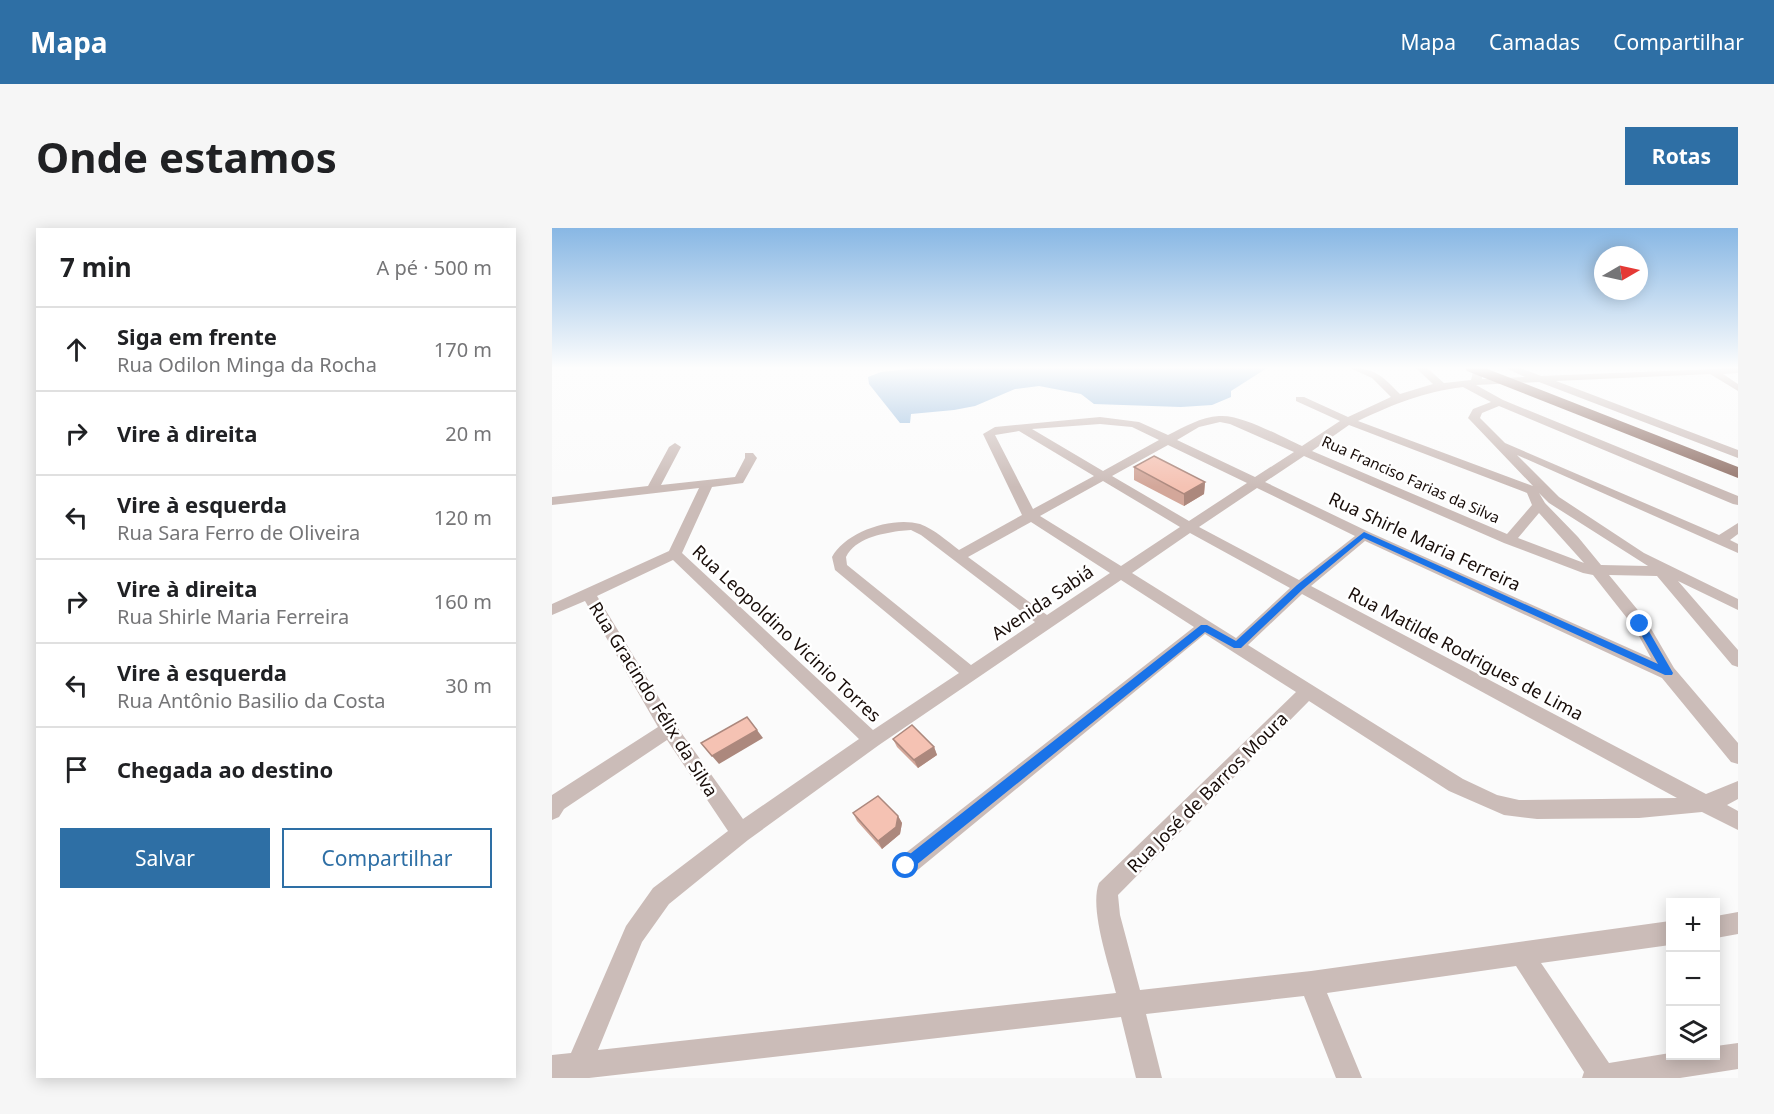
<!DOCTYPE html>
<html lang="pt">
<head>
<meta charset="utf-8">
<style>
  :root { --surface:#fff; --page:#f6f6f6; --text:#202124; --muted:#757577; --line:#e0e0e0; --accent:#2e6fa5 }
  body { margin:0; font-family:"Noto Sans",sans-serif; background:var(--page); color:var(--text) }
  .controls { position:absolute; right:18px; bottom:18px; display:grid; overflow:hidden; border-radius:0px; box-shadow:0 3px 15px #0003 }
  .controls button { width:54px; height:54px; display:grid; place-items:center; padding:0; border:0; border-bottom:2px solid var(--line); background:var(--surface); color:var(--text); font:30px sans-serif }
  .compass { position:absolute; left:1042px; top:18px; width:54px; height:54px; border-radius:50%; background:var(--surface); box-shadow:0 3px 15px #0003; rotate:81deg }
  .stop { position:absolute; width:18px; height:18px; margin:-14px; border:4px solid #1a73e8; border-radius:50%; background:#fff }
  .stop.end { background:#1a73e8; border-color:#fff; box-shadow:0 2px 6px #0008 }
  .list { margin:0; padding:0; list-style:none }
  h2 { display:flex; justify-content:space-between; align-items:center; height:78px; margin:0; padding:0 24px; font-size:26px }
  h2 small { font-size:20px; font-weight:400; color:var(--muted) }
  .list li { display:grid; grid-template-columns:39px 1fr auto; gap:18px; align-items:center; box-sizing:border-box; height:84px; padding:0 24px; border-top:2px solid var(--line) }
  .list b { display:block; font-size:22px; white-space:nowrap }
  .list p { margin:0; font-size:20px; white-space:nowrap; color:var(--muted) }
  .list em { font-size:20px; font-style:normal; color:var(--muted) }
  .actions { display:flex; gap:12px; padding:18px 24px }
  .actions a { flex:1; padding:14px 0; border:2px solid var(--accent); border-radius:0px; text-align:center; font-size:21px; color:var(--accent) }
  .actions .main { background:var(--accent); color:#fff }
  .icon { flex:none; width:33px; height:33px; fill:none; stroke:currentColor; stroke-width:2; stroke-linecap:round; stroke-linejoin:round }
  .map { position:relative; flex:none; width:1186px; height:850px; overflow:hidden; border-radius:0px }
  header { display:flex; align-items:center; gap:36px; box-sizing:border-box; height:84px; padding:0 30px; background:var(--accent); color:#fff }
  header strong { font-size:28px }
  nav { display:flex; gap:33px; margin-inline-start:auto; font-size:21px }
  .intro { display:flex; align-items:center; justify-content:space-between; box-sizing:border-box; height:144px; padding:0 36px }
  h1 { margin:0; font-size:42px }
  .button { padding:15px 27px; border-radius:0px; background:var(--accent); color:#fff; font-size:21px; font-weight:700 }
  main { display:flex; gap:36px; padding:0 36px }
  aside { flex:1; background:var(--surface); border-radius:0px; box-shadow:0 3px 15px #0003 }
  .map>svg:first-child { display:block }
  .water { fill:#98bcde }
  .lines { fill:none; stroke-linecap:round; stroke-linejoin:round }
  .minor { fill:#cbbcb8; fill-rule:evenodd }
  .highway { fill:#93746b; fill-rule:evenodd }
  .wall { fill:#d3a79a }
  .shaded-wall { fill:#ac887d }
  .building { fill:#f5c2b3; stroke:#ac887d; stroke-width:1.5 }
  .route { fill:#1a73e8 }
  .labels { text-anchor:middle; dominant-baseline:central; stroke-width:5; stroke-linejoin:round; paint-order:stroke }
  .far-street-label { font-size:15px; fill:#180d09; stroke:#fff }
  .street-label { font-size:18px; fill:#180d09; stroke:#fff }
</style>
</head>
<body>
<header>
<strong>Mapa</strong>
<nav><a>Mapa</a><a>Camadas</a><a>Compartilhar</a></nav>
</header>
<div class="intro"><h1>Onde estamos</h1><a class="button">Rotas</a></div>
<main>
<aside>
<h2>7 min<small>A pé · 500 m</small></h2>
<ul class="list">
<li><svg class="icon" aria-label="ahead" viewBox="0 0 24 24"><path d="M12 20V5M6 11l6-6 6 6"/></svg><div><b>Siga em frente</b><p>Rua Odilon Minga da Rocha</p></div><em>170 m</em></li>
<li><svg class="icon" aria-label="right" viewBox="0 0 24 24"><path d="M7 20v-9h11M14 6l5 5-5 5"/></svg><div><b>Vire à direita</b></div><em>20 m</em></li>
<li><svg class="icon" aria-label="left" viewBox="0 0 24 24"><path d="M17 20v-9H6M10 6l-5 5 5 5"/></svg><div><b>Vire à esquerda</b><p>Rua Sara Ferro de Oliveira</p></div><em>120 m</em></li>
<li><svg class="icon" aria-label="right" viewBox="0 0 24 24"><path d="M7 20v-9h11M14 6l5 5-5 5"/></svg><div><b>Vire à direita</b><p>Rua Shirle Maria Ferreira</p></div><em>160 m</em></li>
<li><svg class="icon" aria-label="left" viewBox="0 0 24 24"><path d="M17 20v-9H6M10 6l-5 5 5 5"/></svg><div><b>Vire à esquerda</b><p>Rua Antônio Basilio da Costa</p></div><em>30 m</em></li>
<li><svg class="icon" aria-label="arrive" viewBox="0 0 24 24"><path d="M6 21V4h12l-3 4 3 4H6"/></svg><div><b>Chegada ao destino</b></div></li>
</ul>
<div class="actions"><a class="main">Salvar</a><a>Compartilhar</a></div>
</aside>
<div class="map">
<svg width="1186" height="850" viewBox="0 0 1186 850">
  <rect width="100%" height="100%" fill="#fbfbfb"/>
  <path class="water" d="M365 140H715L679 163V169L660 177 629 179 542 176 529 166 487 158 463 161 423 178 402 182 359 186 358 195H348L317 156 316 149 329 144Z"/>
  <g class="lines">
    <path class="minor" d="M798 140C824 140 831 149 848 166L881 156 864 140H875L892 155 919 152 922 140H930V151L973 149 954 140H969L989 148 1186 140V145L1171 146 1186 156V163L1158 146 1004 153 1186 222V230L987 154 924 157 951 172 1186 268V277L1181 276 947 178 930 185 928 190 953 215 1167 307 1186 295V306L1178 312 1186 316V325L965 227 1007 269 1092 325 1186 371V382L1126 353 1186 422V439L1180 437 1105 348 1057 347 1094 392 1122 440 1186 515V536L1179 534 1110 450 813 313 759 358 1154 566 1186 553V571L1175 577 1186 583V602L1150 584 1087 590 985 591 952 587 897 563 757 473 566 667 568 687 588 762 759 743 1118 693V717L989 735 1057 835 1118 825V828H1164V818L1186 815V841L1128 850H1030L1032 844 964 738 775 765 810 850H784L752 768 594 786 610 850H584L569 789 37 850H0V827L19 825 74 698 101 660 176 603 115 512 12 581 7 589 0 592V567L106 499 33 373 0 387V376L117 323 147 260 0 277V269L96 258 117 219 123 215 129 219 109 257 183 249 193 230V225H201L205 230 191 255 160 259 130 325 321 502 407 445 283 342 280 329C293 304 340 288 368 296 382 301 395 313 407 322L470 287 431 206 443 199 548 189 587 194 616 207C632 199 649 189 667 188 690 186 729 209 750 218L788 193 744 173V169H752L796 189 839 169 820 150ZM911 159 939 174 921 181 916 190 918 192 981 258 806 193C842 176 871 164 911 159ZM668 194 678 196 742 224 703 249 625 212 647 199ZM548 196 580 199 607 212 551 243 480 201ZM797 197 975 265 980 277 955 306 760 223ZM467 203 542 248 481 281 443 207ZM616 217 695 255 637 293 560 248ZM752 228 952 315 1031 345 1041 347 1082 399 1099 430 817 304 713 254ZM551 253 628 299 569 338 488 288ZM705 260 803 308 747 352 647 299ZM987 265 997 275 1096 338 1049 337 1026 309 993 275ZM987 285 1032 335 966 310ZM479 294 558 345 495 387 416 329ZM347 303 359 302 369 307 483 394 419 437 295 337 294 329C304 310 328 306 347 303ZM638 305 738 360 684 410 580 345ZM121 332 307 511 191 591 123 496 45 368ZM569 352 642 399 346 631 343 638 346 645 354 648 362 645 653 406 744 464 547 655C537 680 557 737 564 765L46 822 90 714 117 676 196 612 327 517ZM750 366 1125 570 967 572 945 567 911 551 696 417Z
      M1186 684V706L1164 710V688Z"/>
    <path class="highway" d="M913 140H933L1186 239V250L915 143Z"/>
  </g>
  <path class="wall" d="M582 239 653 254 652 266 632 278 582 252Z
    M341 511 382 519 385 527 366 540 345 519Z
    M301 585 346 588 350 595 348 606 330 621 305 593Z"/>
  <path class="shaded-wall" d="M653 254 652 266 632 278V266Z
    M205 502 211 510 167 536 160 528Z
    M382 519 385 527 366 540 362 532Z
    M346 588 350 595 348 606 330 621 326 613Z"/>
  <path class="building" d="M602 228 653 254 632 266 582 239Z
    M195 489 205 502 160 528 149 515Z
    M360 497 382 519 362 532 341 511Z
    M326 568 346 588 344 599 326 613 301 585Z"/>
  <linearGradient id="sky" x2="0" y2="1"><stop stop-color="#88b7e4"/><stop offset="0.54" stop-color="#fdfdfd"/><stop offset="1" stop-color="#fdfdfd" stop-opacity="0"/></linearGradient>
  <rect width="1186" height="259" fill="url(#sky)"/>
  <path class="route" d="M812 304 1106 436 1083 396 1084 393H1091L1121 445 1120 447H1113L812 310 751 361 689 420H682L653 404 358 642H349L347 638 349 633 649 397H655L684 413 745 357Z"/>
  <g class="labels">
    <g class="far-street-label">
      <text transform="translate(859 251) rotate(24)">Rua Franciso Farias da Silva</text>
    </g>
    <g class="street-label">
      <text transform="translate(873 313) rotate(25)">Rua Shirle Maria Ferreira</text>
      <text transform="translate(490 374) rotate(-34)">Avenida Sabiá</text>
      <text transform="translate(235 405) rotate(43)">Rua Leopoldino Vicinio Torres</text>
      <text transform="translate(914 425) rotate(28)">Rua Matilde Rodrigues de Lima</text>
      <text transform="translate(102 471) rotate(58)">Rua Gracindo Félix da Silva</text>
      <text transform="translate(655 564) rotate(-45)">Rua José de Barros Moura</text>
    </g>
  </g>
</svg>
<div class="controls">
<button>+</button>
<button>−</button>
<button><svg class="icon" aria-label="layers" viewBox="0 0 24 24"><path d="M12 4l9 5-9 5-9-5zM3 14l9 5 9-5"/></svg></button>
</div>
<svg class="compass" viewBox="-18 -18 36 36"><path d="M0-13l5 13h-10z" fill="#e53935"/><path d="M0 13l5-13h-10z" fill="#757577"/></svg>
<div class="stop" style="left:354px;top:638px"></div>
<div class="stop end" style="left:1088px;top:396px"></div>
</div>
</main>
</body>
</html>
